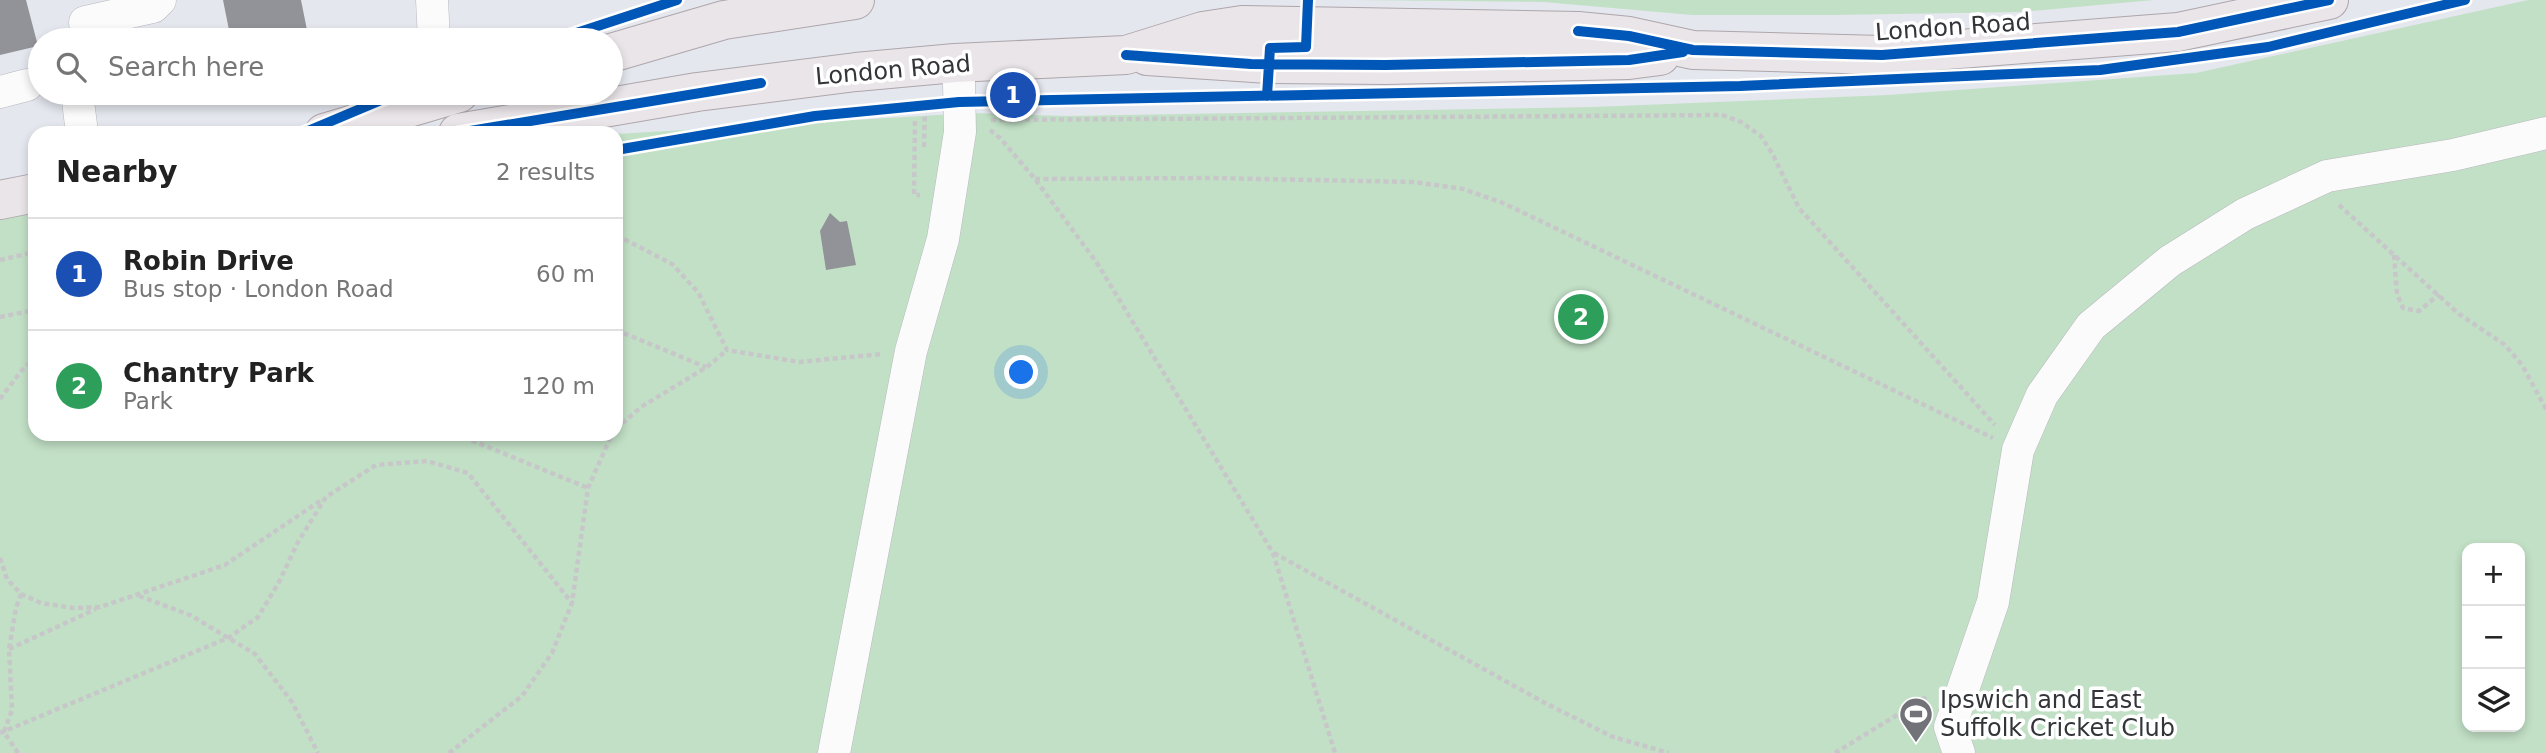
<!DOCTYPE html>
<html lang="en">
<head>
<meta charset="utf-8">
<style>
  :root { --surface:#fff; --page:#f2f2f2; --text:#222; --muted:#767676; --line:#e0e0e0; --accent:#717378 }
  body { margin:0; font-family:"DejaVu Sans",sans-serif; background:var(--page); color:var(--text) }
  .controls { position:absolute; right:21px; bottom:21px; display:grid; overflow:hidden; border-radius:14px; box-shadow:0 4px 10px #0003 }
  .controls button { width:63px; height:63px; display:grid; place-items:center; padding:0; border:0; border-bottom:2px solid var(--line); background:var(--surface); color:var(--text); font:35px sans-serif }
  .you { position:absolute; left:1022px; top:373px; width:24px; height:24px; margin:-18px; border:5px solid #fff; border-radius:50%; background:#1a73e8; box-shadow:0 0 0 10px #1a73e833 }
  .badge { display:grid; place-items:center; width:46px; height:46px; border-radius:50%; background:var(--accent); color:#fff; font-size:23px; font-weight:700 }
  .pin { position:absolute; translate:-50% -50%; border:4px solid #fff; box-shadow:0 2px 7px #0006 }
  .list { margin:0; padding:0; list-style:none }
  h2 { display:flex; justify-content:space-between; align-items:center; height:91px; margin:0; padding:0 28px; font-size:30px }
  h2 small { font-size:23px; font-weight:400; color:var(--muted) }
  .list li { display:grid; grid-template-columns:46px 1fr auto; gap:21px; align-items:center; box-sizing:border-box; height:112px; padding:0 28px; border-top:2px solid var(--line) }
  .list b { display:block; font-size:26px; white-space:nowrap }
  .list p { margin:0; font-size:23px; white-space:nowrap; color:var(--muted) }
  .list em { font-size:23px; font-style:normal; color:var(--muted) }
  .icon { flex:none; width:38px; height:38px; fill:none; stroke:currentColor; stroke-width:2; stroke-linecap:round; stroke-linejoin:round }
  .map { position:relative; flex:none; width:2546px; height:753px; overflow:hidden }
  .search { position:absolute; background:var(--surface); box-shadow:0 4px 10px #0003; left:28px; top:28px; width:595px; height:77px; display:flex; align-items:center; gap:18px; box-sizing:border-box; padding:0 24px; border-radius:38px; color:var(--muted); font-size:26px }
  .panel { position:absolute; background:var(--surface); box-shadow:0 4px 10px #0003; left:28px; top:126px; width:595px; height:315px; border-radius:21px }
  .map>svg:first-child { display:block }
  .green { fill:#c2e0c6; fill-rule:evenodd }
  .building { fill:#929398 }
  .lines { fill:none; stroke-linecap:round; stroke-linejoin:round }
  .minor-casing { stroke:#b7b9be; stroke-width:33 }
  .major-casing { stroke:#aea6ac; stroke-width:40 }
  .path { stroke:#c7c7c9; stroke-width:4.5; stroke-dasharray:5 3.5; stroke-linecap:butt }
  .minor { stroke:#fbfbfc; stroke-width:32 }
  .major { stroke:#eae5e8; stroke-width:38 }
  .cycleway-casing { stroke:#fff; stroke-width:15 }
  .cycleway { stroke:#0057b8; stroke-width:10 }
  .labels { text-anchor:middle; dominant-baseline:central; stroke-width:7; stroke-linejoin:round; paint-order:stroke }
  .street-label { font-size:24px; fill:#333539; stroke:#fff }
  .poi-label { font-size:24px; fill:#333539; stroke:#fff; text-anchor:start }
</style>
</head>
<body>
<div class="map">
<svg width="2546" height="753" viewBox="0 0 2546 753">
  <rect width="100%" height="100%" fill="#e4e7ee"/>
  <path class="green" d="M1355 0H2154L2020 12 1836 15H1692L1544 2Z
    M2528 0H2546V753H0V200L35 193V434H616V134L972 113 1067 116 1593 107 1888 95 2196 73ZM2467 548H2520V727H2467Z"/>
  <path class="building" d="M0 0H26L38 46 0 55Z
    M223 0H301L309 40H231Z
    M830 213 840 222 847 221 856 265 826 270 820 231Z"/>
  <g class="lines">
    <g class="minor-casing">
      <path id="minor" d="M432 0 434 40
        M87 40 85 22 153 7 160 0
        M0 92 27 85
        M77 93 82 133
        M834 753 911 351 943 239 960 132 959 83 955 63
        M1959 753 1950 727 1993 602 2018 450 2042 395 2091 326 2170 261 2245 214 2327 176 2453 155 2546 133"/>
    </g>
    <g class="major-casing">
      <path id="major" d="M611 53 724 20 855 0
        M1147 56 1269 64 1386 65 1629 60 1660 56
        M324 133 459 93
        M458 133 697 92 856 72 955 63 1126 55 1203 31 1242 25 1578 31 1629 36 1693 50 1882 55 2178 32 2329 0
        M0 200 35 193"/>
    </g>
    <path class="path" d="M991 120 1722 115 1741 122 1761 136 1773 155 1799 208 1995 425
      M915 121 914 195H920
      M990 130 1000 138 1035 179 1097 263 1273 553 1335 753
      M924 147 925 106
      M1035 179 1211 178 1414 182 1463 189 1503 203 1993 438
      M2339 205 2459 314 2505 345 2522 365 2546 409
      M616 238 626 240 672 264 698 292 727 350 799 362 882 354
      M2394 255 2397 294 2403 308 2419 311 2439 294
      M0 260 35 252
      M0 317 35 310
      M616 330 706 367
      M0 399 22 370 35 358
      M616 429 641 407 707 367 727 350
      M456 434 588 488
      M1274 553 1545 703 1613 737 1669 753
      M0 558 7 579 21 594 41 603 73 608 100 607 225 565 323 499
      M139 596 190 615 255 654 292 702 318 753
      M9 649 96 609
      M0 733 228 638 258 617 279 582 298 542 326 497 376 465 427 461 468 473 572 603
      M18 753 4 732 12 710 9 649 16 608 21 594
      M449 753 522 696 552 653 572 603 588 488 612 434
      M1835 753 1928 696"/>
    <use href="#minor" class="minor"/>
    <use href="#major" class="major"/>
    <g class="cycleway-casing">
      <path id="cycleway" d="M1578 31 1629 36 1693 50 1882 55 2178 32 2329 0
        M555 40 677 0
        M1126 55 1251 64 1386 65 1629 60 1683 52
        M1267 96 1270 48 1306 47 1308 0
        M303 133 398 93
        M458 133 761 83
        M616 150 815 116 959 102 1740 86 2100 70 2268 47 2465 0"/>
    </g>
    <use href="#cycleway" class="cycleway"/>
  </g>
  <defs>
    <g id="stadium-pin" transform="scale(1.75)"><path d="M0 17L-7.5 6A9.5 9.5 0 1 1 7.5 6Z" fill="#717378" stroke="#fff"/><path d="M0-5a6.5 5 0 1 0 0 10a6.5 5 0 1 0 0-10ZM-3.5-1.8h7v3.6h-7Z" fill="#fff"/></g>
  </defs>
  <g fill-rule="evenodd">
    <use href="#stadium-pin" x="1916" y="714"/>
  </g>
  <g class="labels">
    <g class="street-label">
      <text transform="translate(1953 27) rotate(-4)">London Road</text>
      <text transform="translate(893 70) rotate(-5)">London Road</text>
    </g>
    <g class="poi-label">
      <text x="1940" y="700">Ipswich and East<tspan x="1940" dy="28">Suffolk Cricket Club</tspan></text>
    </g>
  </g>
</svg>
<div class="controls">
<button>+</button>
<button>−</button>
<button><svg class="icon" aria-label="layers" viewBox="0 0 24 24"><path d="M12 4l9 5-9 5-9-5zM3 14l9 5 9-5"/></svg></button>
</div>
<div class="you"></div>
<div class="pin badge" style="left:1013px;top:95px;background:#1a4fb4">1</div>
<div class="pin badge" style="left:1581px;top:317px;background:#2e9e5b">2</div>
<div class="search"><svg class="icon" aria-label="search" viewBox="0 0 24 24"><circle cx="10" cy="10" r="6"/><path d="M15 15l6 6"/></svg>Search here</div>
<section class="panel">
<h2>Nearby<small>2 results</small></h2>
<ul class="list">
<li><span class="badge" style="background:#1a4fb4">1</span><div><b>Robin Drive</b><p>Bus stop · London Road</p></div><em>60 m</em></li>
<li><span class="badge" style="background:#2e9e5b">2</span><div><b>Chantry Park</b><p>Park</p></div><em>120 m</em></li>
</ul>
</section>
</div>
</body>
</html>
